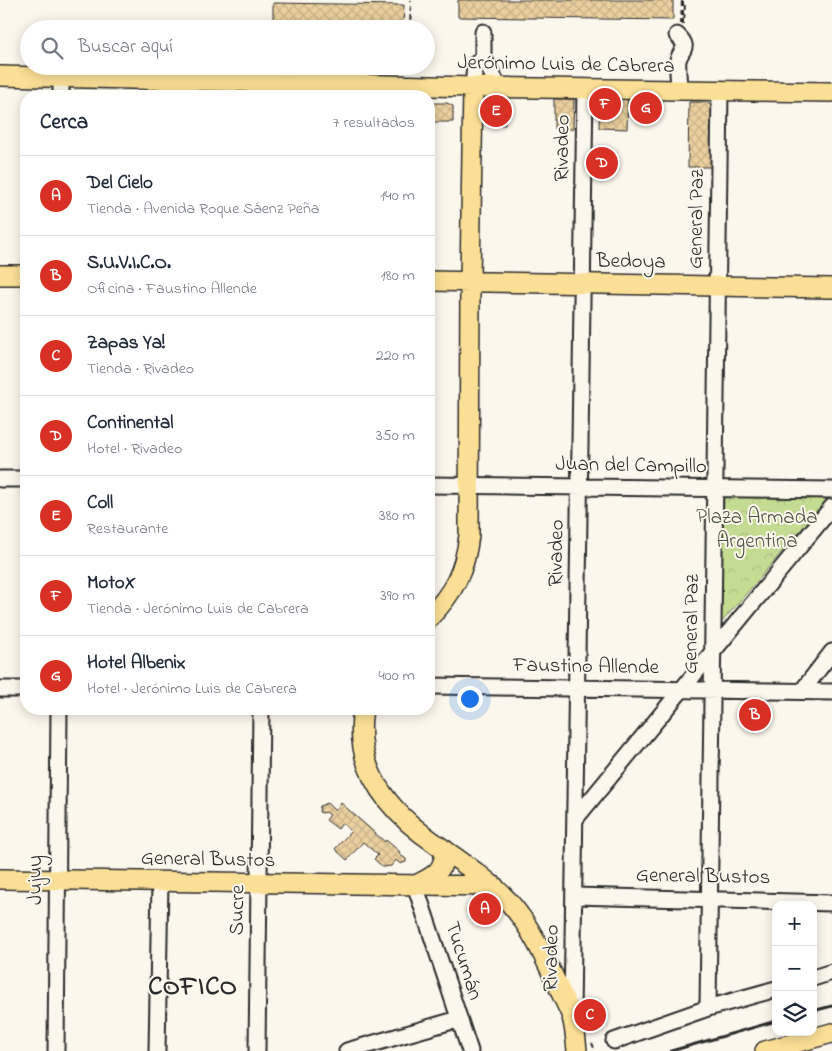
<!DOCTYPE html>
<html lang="es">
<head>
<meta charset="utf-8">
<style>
  :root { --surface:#fff; --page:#f2f2f3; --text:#1f2937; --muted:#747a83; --line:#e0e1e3; --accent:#d93025 }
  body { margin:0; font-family:"Indie Flower",sans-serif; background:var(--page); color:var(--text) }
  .controls { position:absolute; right:15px; bottom:15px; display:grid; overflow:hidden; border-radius:10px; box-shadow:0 2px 12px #0003 }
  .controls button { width:45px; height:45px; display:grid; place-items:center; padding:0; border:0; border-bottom:1px solid var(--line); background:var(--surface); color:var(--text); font:25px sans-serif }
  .you { position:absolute; left:469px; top:698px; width:18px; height:18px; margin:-12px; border:4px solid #fff; border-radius:50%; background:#1a73e8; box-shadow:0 0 0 8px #1a73e833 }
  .badge { display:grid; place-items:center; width:32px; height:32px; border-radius:50%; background:var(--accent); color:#fff; font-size:16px; font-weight:700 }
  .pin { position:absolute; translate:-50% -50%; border:2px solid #fff; box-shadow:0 1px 5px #0006 }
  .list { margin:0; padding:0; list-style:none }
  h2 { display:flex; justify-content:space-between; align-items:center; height:65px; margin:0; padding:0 20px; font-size:21px }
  h2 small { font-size:16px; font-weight:400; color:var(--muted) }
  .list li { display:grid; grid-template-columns:32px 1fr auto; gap:15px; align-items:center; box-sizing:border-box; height:80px; padding:0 20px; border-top:1px solid var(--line) }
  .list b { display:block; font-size:19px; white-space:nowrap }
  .list p { margin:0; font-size:16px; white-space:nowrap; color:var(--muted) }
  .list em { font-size:16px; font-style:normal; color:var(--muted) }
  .icon { flex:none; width:28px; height:28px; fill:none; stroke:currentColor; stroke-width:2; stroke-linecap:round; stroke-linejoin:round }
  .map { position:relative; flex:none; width:832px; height:1051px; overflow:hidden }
  .search { position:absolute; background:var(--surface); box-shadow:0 2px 12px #0003; left:20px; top:20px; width:415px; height:55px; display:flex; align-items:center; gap:12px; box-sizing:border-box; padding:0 18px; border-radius:28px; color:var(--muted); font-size:19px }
  .panel { position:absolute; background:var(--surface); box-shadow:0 2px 12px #0003; left:20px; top:90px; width:415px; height:625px; border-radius:20px }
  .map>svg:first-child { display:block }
  .park { fill:url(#park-crowns); stroke:#78845e }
  .building { fill:url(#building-cross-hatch); stroke:#2b2b2b }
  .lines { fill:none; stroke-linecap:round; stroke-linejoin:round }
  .minor-casing { stroke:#2b2b2b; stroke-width:19 }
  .major-casing { stroke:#2b2b2b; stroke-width:22 }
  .path { stroke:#2b2b2b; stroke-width:2; stroke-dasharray:5 4; stroke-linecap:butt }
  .minor { stroke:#fbf7ec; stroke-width:15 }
  .major { stroke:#fbdf96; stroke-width:19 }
  .rail { stroke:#2b2b2b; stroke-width:3 }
  .labels { text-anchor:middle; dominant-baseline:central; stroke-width:4; stroke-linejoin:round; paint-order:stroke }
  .street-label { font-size:21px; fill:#2b2b2b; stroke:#fbf7ec }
  .park-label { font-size:21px; fill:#515745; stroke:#fbf7ec }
  .district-label { font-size:26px; font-weight:bold; letter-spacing:1px; fill:#2b2b2b; stroke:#fbf7ec }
</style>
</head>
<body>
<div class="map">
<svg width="832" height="1051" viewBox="0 0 832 1051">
  <defs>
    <pattern id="park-crowns" width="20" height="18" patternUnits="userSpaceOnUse" patternTransform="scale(1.25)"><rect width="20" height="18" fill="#c4dc92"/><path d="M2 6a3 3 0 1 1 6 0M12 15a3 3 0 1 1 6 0" fill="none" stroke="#a9bd7e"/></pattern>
    <pattern id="building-cross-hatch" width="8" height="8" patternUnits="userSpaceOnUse" patternTransform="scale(1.25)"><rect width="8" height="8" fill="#ead09f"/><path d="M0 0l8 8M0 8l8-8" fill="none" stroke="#c9b389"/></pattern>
  </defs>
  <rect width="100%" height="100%" fill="#fbf7ec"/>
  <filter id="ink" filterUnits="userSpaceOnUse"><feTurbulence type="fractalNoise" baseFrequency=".02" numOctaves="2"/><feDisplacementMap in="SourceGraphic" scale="10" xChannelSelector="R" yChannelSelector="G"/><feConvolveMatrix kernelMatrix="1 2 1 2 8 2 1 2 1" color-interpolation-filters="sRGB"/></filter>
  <g filter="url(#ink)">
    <path class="park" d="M724 496 829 497 721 623Z"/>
    <path class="building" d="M458 0H673V20L458 17Z
      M273 3 404 5 403 27 273 25Z
      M600 97 628 98 627 129 599 128Z
      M487 98H506L505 125 486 124Z
      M554 99H574L573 129H554Z
      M629 100H641L640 112H628Z
      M641 100 652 101V115L641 114Z
      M689 102H706L712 106 711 167H688Z
      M429 103H447L453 106V122H429Z
      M327 803 335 811 341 803 385 842 386 840 400 852 399 854 406 859V862L400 864 396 860 391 866 383 867 374 859 378 855 363 842 347 860 335 849 351 831 342 823 338 829 326 820 330 815 326 812 322 813 319 812 320 806Z"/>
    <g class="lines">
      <g class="minor-casing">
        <path id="minor" d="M483 32V57L499 87
          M677 35C691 48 681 49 678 60 677 69 679 81 679 90
          M473 87 475 65 483 57
          M61 96V78
          M0 479H26
          M429 485 832 490
          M429 686 832 692
          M0 689H26
          M802 691 832 652
          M576 818 832 507
          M415 885 470 1051
          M574 896 832 903
          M813 978 832 972
          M708 1008 720 90
          M572 1014 585 88
          M614 1041 708 1008 776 989
          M56 1051 59 709
          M157 1051 160 881
          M257 1051 261 709
          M347 1051 459 1019"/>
      </g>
      <g class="major-casing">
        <path id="major" d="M0 76 473 87 832 92
          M0 275H26
          M429 281 832 288
          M429 618C454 592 465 571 469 535L470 282 473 87
          M363 709C353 769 389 812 436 844 461 862 487 878 508 901 530 925 544 956 558 986 562 996 568 1006 572 1017 575 1028 576 1040 577 1051
          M0 879 494 886
          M416 885C434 876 444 872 445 850
          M765 1051 832 1033"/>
      </g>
      <path class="path" d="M681 24 682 0
        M683 24V2H685L684 24
        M410 29 411 0
        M592 1043 594 1048"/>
      <use href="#minor" class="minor"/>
      <use href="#major" class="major"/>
      <path class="rail" d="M813 1011 832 1006
        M671 1051 776 1021"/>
    </g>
  </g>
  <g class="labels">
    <g class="street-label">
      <text transform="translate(566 65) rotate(1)">Jerónimo Luis de Cabrera</text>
      <text transform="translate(563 148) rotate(-89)">Rivadeo</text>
      <text transform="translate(697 219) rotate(-89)">General Paz</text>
      <text transform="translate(631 262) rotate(1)">Bedoya</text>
      <text transform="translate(631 466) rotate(1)">Juan del Campillo</text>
      <text transform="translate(557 553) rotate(-89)">Rivadeo</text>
      <text transform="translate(692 624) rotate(-89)">General Paz</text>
      <text transform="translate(586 667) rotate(1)">Faustino Allende</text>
      <text transform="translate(208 860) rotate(1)">General Bustos</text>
      <text transform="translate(703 877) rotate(1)">General Bustos</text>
      <text transform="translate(36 880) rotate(-90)">Jujuy</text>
      <text transform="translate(238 910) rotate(-89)">Sucre</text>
      <text transform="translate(552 958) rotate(-89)">Rivadeo</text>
      <text transform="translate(463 961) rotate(72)">Tucumán</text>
    </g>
    <g class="park-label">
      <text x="757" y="518">Plaza Armada<tspan x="757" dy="24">Argentina</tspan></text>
    </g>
    <g class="district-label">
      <text x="193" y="988">COFICO</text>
    </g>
  </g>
</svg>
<div class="controls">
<button>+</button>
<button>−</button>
<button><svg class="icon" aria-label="layers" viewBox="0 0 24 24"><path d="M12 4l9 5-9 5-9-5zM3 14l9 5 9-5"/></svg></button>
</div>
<div class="you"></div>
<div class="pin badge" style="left:485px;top:909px">A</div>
<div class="pin badge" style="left:755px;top:715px">B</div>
<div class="pin badge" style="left:590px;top:1015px">C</div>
<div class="pin badge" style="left:602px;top:163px">D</div>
<div class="pin badge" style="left:496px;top:111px">E</div>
<div class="pin badge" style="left:605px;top:104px">F</div>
<div class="pin badge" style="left:646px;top:108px">G</div>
<div class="search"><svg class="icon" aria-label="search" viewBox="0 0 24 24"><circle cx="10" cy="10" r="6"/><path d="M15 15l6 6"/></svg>Buscar aquí</div>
<section class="panel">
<h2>Cerca<small>7 resultados</small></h2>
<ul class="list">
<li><span class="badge">A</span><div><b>Del Cielo</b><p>Tienda · Avenida Roque Sáenz Peña</p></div><em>140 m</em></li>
<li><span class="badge">B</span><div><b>S.U.V.I.C.O.</b><p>Oficina · Faustino Allende</p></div><em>180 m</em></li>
<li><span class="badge">C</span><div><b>Zapas Ya!</b><p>Tienda · Rivadeo</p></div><em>220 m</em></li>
<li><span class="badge">D</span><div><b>Continental</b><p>Hotel · Rivadeo</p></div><em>350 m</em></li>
<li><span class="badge">E</span><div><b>Coll</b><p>Restaurante</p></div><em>380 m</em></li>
<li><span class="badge">F</span><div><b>MotoX</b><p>Tienda · Jerónimo Luis de Cabrera</p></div><em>390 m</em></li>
<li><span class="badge">G</span><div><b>Hotel Albenix</b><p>Hotel · Jerónimo Luis de Cabrera</p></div><em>400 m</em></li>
</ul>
</section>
</div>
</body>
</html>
